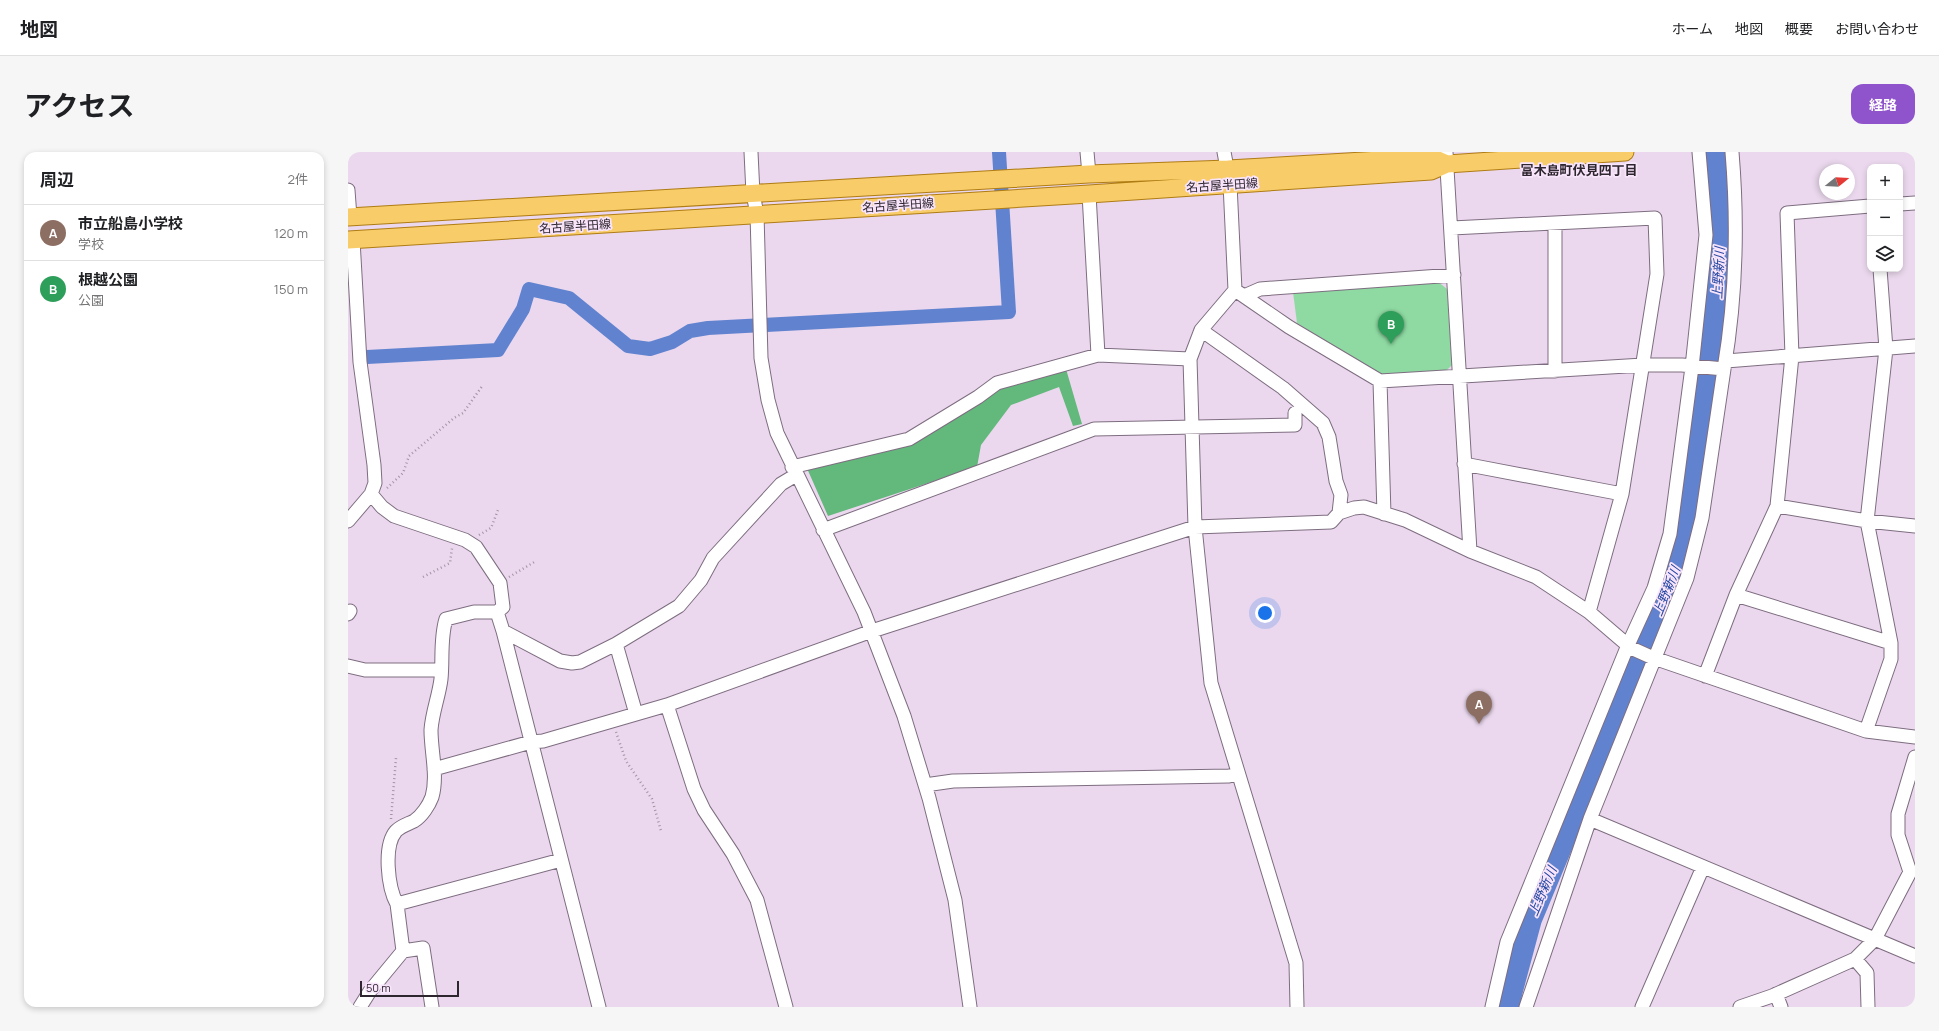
<!DOCTYPE html>
<html lang="ja">
<head>
<meta charset="utf-8">
<style>
  :root { --surface:#fff; --page:#f6f6f6; --text:#202124; --muted:#757577; --line:#e0e0e0; --accent:#8f54cb }
  body { margin:0; font-family:Manrope,"Noto Sans JP",sans-serif; background:var(--page); color:var(--text) }
  .controls { position:absolute; right:12px; top:12px; display:grid; overflow:hidden; border-radius:8px; box-shadow:0 2px 6px #0003 }
  .controls button { width:36px; height:36px; display:grid; place-items:center; padding:0; border:0; border-bottom:1px solid var(--line); background:var(--surface); color:var(--text); font:20px sans-serif }
  .compass { position:absolute; left:1471px; top:12px; width:36px; height:36px; border-radius:50%; background:var(--surface); box-shadow:0 2px 6px #0003; rotate:72deg }
  .scale { position:absolute; left:12px; bottom:10px; width:99px; box-sizing:border-box; padding-left:4px; border:2px solid #2e262f; border-top:0; font-size:11px; line-height:14px; white-space:nowrap; color:#2e262f; -webkit-text-stroke:3px #f9e5fb; paint-order:stroke }
  .you { position:absolute; left:917px; top:461px; width:14px; height:14px; margin:-10px; border:3px solid #fff; border-radius:50%; background:#1a73e8; box-shadow:0 0 0 6px #1a73e833 }
  .badge { display:grid; place-items:center; width:26px; height:26px; border-radius:50%; background:var(--accent); color:#fff; font-size:13px; font-weight:700 }
  .pin { position:absolute; translate:-50% -33px; filter:drop-shadow(0 1px 2px #0008) }
  .pin::after { content:''; position:absolute; top:21px; width:14px; height:12px; background:inherit; clip-path:polygon(0 0,100% 0,50% 100%) }
  .list { margin:0; padding:0; list-style:none }
  h2 { display:flex; justify-content:space-between; align-items:center; height:52px; margin:0; padding:0 16px; font-size:17px }
  h2 small { font-size:13px; font-weight:400; color:var(--muted) }
  .list li { display:grid; grid-template-columns:26px 1fr auto; gap:12px; align-items:center; box-sizing:border-box; height:56px; padding:0 16px; border-top:1px solid var(--line) }
  .list b { display:block; font-size:15px; white-space:nowrap }
  .list p { margin:0; font-size:13px; white-space:nowrap; color:var(--muted) }
  .list em { font-size:13px; font-style:normal; color:var(--muted) }
  .icon { flex:none; width:22px; height:22px; fill:none; stroke:currentColor; stroke-width:2; stroke-linecap:round; stroke-linejoin:round }
  .map { position:relative; flex:none; width:1567px; height:855px; overflow:hidden; border-radius:12px }
  header { display:flex; align-items:center; gap:24px; box-sizing:border-box; height:56px; padding:0 20px; background:var(--surface); border-bottom:1px solid var(--line) }
  header strong { font-size:19px }
  nav { display:flex; gap:22px; margin-inline-start:auto; font-size:14px }
  .intro { display:flex; align-items:center; justify-content:space-between; box-sizing:border-box; height:96px; padding:0 24px }
  h1 { margin:0; font-size:28px }
  .button { padding:10px 18px; border-radius:12px; background:var(--accent); color:#fff; font-size:14px; font-weight:700 }
  main { display:flex; gap:24px; padding:0 24px }
  aside { flex:1; background:var(--surface); border-radius:12px; box-shadow:0 2px 6px #0003 }
  .map>svg:first-child { display:block }
  .green { fill:#8edaa2 }
  .forest { fill:#63b87c }
  .lines { fill:none; stroke-linecap:round; stroke-linejoin:round }
  .canal { stroke:#6183cf; stroke-width:14 }
  .river { stroke:#6183cf; stroke-width:24 }
  .minor-casing { stroke:#7e6d80; stroke-width:15 }
  .major-casing { stroke:#af7c13; stroke-width:19 }
  .path { stroke:#a394a5; stroke-width:2.5; stroke-dasharray:1 3; stroke-linecap:butt }
  .minor { stroke:#fff; stroke-width:13 }
  .major { stroke:#f8cc68; stroke-width:17 }
  .labels { text-anchor:middle; dominant-baseline:central; stroke-width:3.5; stroke-linejoin:round; paint-order:stroke }
  .street-label { font-size:12px; fill:#2e262f; stroke:#f9e5fb }
  .neighbourhood-label { font-size:13px; font-weight:bold; fill:#2e262f; stroke:#f9e5fb }
  .water-label { font-size:13px; font-style:italic; fill:#2346a0; stroke:#f9e5fb }
</style>
</head>
<body>
<header>
<strong>地図</strong>
<nav><a>ホーム</a><a>地図</a><a>概要</a><a>お問い合わせ</a></nav>
</header>
<div class="intro"><h1>アクセス</h1><a class="button">経路</a></div>
<main>
<aside>
<h2>周辺<small>2件</small></h2>
<ul class="list">
<li><span class="badge" style="background:#8d6e63">A</span><div><b>市立船島小学校</b><p>学校</p></div><em>120 m</em></li>
<li><span class="badge" style="background:#2e9e5b">B</span><div><b>根越公園</b><p>公園</p></div><em>150 m</em></li>
</ul>
</aside>
<div class="map">
<svg width="1567" height="855" viewBox="0 0 1567 855">
  <rect width="100%" height="100%" fill="#ebd8ee"/>
  <path class="green" d="M1089 129 1099 137 1104 213 1099 218 1032 223 949 171 945 140Z"/>
  <path class="forest" d="M718 217 734 272 725 274 711 235 663 253 633 293 629 315 480 364 458 314 562 291 654 234Z"/>
  <g class="lines">
    <path class="canal" d="M19 205 150 198 175 157 181 137 221 146 280 194 302 197 324 190 342 179 360 176 661 160 651 0"/>
    <path class="river" d="M1161 855 1162 842 1182 767 1287 516 1328 414 1342 371 1369 139 1373 65 1367 0"/>
    <g class="minor-casing">
      <path id="minor" d="M403 0 405 42 409 62 413 206 420 248 429 281 516 460 556 564 581 646 607 748 622 855
        M739 0 741 22
        M1098 0 1122 399
        M0 38 2 65
        M741 42 750 203
        M1552 52 1567 51
        M1207 71V219
        M1104 76 1307 66 1309 122 1274 342 1241 460
        M887 138 941 175 1032 229 1036 362
        M896 144 912 137 1106 123
        M853 178 935 236 975 271 981 285 988 329 993 343 991 361
        M842 207 847 375 863 531 948 811 949 855
        M1378 209 1567 194
        M1032 229 1295 213H1334L1376 217C1388 146 1390 72 1384 0
        M1116 312 1274 342
        M444 315 561 287 630 245 649 231 750 203 842 207 853 178 887 138 882 32 876 0
        M23 342 34 355 46 364 117 388 128 395 152 431 155 455 149 460
        M1429 354 1519 369 1567 374
        M0 369 23 342 27 331 26 313 12 210 5 88
        M475 378 746 277 947 273V261
        M1388 443 1543 491
        M0 462 2 459
        M155 479 251 855
        M268 492 288 562
        M0 514 17 518H93
        M1357 524 1388 443 1429 354 1444 204 1439 61 1522 54
        M319 553 346 637 356 658 385 702 409 748 438 855
        M1518 579 1543 507V491L1519 369 1538 197 1532 117
        M86 617 183 590 195 589 319 553 524 479 847 375 983 370 991 361 1006 356 1016 355 1057 368 1122 399 1188 425 1241 460 1283 496 1303 505 1518 579 1567 585
        M577 633 605 629 881 624 890 622
        M1242 667 1567 804
        M49 752C40 736 35 694 48 679 53 674 60 672 66 669 74 664 81 653 84 645 90 624 83 600 83 578 84 561 91 544 93 527 95 508 92 486 98 467L126 460H149L155 479 212 509 224 511 232 510 268 492 331 454 353 428 365 406 433 332 448 323
        M1507 807 1519 821 1520 855
        M1428 842 1433 855
        M12 855 22 839 55 799
        M84 855 75 796 55 799 49 752 213 708
        M1144 855 1159 790 1280 493 1306 436 1322 382 1344 215 1358 83 1351 0
        M1178 855 1242 667 1339 426 1354 366 1376 217
        M1294 855 1355 715
        M1392 855 1424 844 1507 807 1527 787 1562 720 1550 683V662L1567 605"/>
    </g>
    <g class="major-casing">
      <path id="major" d="M0 65 741 22 880 17 1083 5 1099 12
        M0 88 741 42 1083 19 1099 12 1277 0"/>
    </g>
    <path class="path" d="M39 336 55 321 61 304 106 266 115 261 135 233
      M131 383 143 376 150 358
      M75 425 102 411 104 396
      M161 425 188 409
      M268 580 278 609 304 647 313 679
      M43 667 48 606"/>
    <use href="#minor" class="minor"/>
    <use href="#major" class="major"/>
  </g>
  <g class="labels">
    <g class="street-label">
      <text transform="translate(874 33) rotate(-4)">名古屋半田線</text>
      <text transform="translate(550 53) rotate(-4)">名古屋半田線</text>
      <text transform="translate(227 74) rotate(-4)">名古屋半田線</text>
    </g>
    <g class="neighbourhood-label">
      <text x="1231" y="18">富木島町伏見四丁目</text>
    </g>
    <g class="water-label">
      <text transform="translate(1370 121) rotate(-87)">上野新川</text>
      <text transform="translate(1318 439) rotate(-68)">上野新川</text>
      <text transform="translate(1194 739) rotate(-67)">上野新川</text>
    </g>
  </g>
</svg>
<div class="controls">
<button>+</button>
<button>−</button>
<button><svg class="icon" aria-label="layers" viewBox="0 0 24 24"><path d="M12 4l9 5-9 5-9-5zM3 14l9 5 9-5"/></svg></button>
</div>
<svg class="compass" viewBox="-18 -18 36 36"><path d="M0-13l5 13h-10z" fill="#e53935"/><path d="M0 13l5-13h-10z" fill="#757577"/></svg>
<div class="scale">50 m</div>
<div class="you"></div>
<div class="pin badge" style="left:1131px;top:572px;background:#8d6e63">A</div>
<div class="pin badge" style="left:1043px;top:192px;background:#2e9e5b">B</div>
</div>
</main>
</body>
</html>
